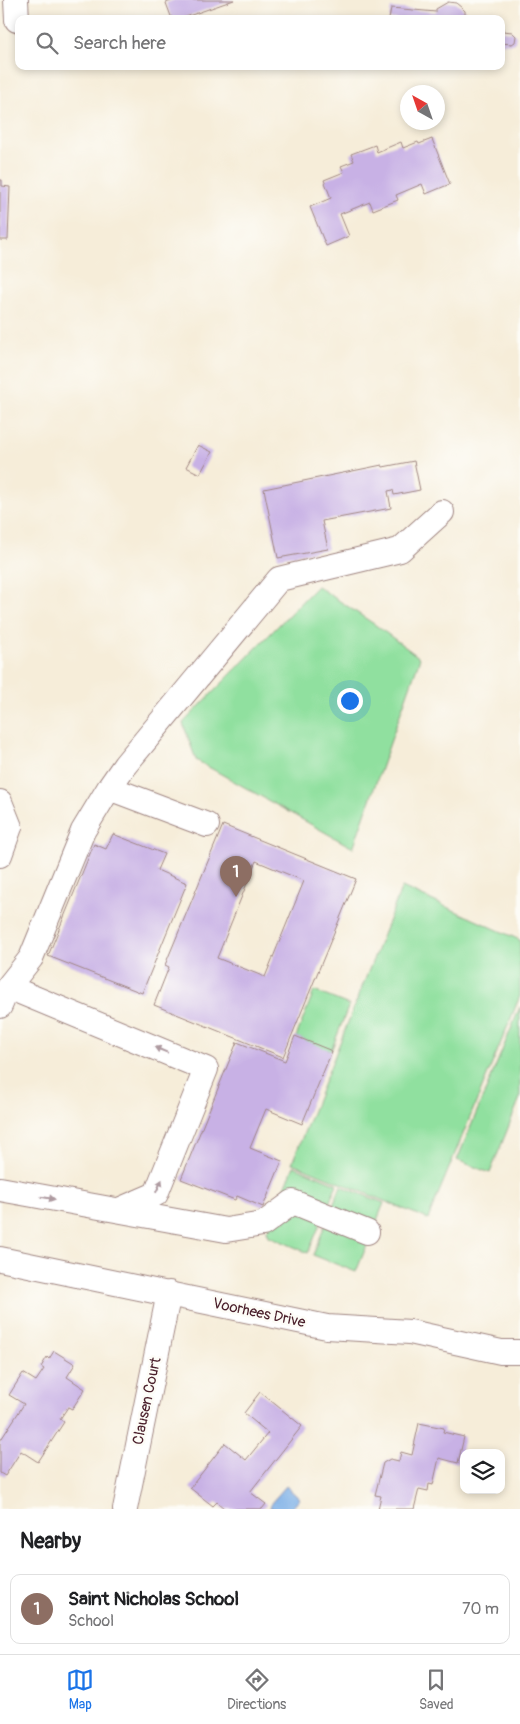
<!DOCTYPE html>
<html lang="en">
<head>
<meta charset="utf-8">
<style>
  :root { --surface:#fff; --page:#f6f6f6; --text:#202124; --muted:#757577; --line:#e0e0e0; --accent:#1a73e8 }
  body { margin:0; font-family:Pangolin,sans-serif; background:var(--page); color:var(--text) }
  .controls { position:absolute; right:15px; bottom:15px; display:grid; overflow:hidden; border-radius:10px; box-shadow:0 2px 8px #0003 }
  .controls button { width:45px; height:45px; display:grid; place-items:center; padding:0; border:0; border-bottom:1px solid var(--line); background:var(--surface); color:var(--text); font:25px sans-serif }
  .compass { position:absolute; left:400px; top:85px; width:45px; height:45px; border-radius:50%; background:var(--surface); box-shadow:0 2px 8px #0003; rotate:320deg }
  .you { position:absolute; left:349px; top:700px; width:18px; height:18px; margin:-12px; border:4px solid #fff; border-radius:50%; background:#1a73e8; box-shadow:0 0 0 8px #1a73e833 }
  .badge { display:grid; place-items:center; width:32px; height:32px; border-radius:50%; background:var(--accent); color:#fff; font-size:16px; font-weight:700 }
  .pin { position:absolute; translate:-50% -41px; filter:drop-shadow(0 1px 2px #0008) }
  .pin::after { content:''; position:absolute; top:26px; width:18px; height:15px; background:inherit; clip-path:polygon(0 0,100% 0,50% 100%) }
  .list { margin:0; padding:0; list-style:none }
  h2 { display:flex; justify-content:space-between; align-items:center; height:65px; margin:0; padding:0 20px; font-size:21px }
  h2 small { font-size:16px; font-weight:400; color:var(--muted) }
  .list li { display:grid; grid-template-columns:32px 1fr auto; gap:15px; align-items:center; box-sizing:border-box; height:70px; margin:0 10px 10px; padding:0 10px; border:1px solid var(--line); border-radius:10px }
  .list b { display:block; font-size:19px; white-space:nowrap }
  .list p { margin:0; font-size:16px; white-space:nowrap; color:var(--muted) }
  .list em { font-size:16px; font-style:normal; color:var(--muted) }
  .icon { flex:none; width:28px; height:28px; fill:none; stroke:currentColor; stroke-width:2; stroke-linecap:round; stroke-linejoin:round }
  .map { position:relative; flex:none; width:520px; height:1509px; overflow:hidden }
  .search { position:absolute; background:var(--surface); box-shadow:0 2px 8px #0003; left:15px; right:15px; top:15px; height:55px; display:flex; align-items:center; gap:12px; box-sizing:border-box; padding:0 18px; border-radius:10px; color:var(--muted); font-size:19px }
  .sheet { height:145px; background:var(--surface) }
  nav { display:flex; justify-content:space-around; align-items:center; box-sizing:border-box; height:70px; border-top:1px solid var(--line); background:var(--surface); font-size:14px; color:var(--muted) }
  nav a { display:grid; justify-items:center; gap:2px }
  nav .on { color:var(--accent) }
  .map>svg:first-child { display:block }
  .green { fill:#90e09f; stroke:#6d8065 }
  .water { fill:#79ade6; stroke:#626688 }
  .building { fill:#c8b1e5; fill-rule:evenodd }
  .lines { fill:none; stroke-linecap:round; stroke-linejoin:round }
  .minor-casing { stroke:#a08682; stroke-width:26 }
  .minor { stroke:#fff; stroke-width:24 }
  .oneway { fill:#ae9aa0 }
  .labels { text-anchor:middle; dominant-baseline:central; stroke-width:5; stroke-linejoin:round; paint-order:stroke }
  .street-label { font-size:15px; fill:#4a1f2b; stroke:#fdfcf7 }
</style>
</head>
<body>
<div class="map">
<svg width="520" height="1509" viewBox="0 0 520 1509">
  <rect width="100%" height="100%" fill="#fdfcf7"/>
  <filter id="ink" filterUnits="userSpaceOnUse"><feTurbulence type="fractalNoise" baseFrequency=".02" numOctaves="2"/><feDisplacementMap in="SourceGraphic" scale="10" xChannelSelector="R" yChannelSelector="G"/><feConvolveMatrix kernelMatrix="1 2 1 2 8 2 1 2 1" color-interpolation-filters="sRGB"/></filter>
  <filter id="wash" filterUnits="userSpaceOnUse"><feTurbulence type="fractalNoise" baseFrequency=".0096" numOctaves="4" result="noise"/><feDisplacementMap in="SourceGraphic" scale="20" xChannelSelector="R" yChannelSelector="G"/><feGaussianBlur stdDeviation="1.12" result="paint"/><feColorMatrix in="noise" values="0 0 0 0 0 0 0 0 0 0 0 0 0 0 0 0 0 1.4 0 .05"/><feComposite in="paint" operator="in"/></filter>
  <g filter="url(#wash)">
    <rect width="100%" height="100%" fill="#f6edd9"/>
    <path class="green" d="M317 586 374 624 420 658 353 848 196 760 183 723Z
      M402 887 520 940V996L428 1219 292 1163Z
      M314 991 349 1005 331 1051 296 1037Z
      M520 1007V1098L490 1173 457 1160Z
      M294 1166 337 1184 308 1253 269 1236 267 1231Z
      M341 1186 384 1203 356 1272 313 1255Z"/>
    <path class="water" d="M286 1486 300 1499 291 1509H270L271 1503Z"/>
    <g id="blocks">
      <path class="building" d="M174 0H234L180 19H172L166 3Z
        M448 2 456 3 462 8 465 11V15L487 17V19H389L391 8 436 12V9Z
        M501 26H503V31L512 32 516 36 515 42 512 44 501 43Z
        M432 139 450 184 426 194 422 184 396 195 398 200 373 210 370 202 340 214 349 236 326 246 310 207 331 198 324 180 344 172 341 166 354 161 351 154 375 145 377 152 401 142 403 148 418 142 419 144Z
        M0 180H2V186L10 187 8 240H0Z
        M198 445 212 452 200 474 186 467Z
        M414 461 420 490 394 495 393 490 388 491 391 508 322 521 328 549 278 558 264 489 382 465 383 467Z
        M223 825 356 879 283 1057 154 1005 169 967 165 965ZM256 861 304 881 265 977 217 958Z
        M113 834 164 854 157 870 187 883 142 993 48 956 94 844 106 849Z
        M295 1036 332 1051 302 1124 266 1109 250 1148 282 1161 263 1207 237 1196 235 1200 181 1179 237 1042 285 1061Z
        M54 1351 75 1364 67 1377 85 1389 72 1409 68 1407 60 1419 64 1422 38 1462 21 1451 5 1476 0 1473V1441L24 1404 9 1395 23 1373 36 1381 44 1369 41 1367 47 1357 49 1359Z
        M260 1392 302 1426 250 1492 266 1504 262 1509H225L217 1502 213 1506 190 1488 225 1443 246 1460 268 1433 244 1413Z
        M419 1423 444 1428 443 1432 464 1437 458 1463 439 1458 433 1485 429 1484 428 1491 419 1489 414 1509H378L381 1496 375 1495 383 1463 390 1459 399 1461 401 1452 412 1455Z"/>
    </g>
  </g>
  <g filter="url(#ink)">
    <use href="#blocks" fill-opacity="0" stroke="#a08682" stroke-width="1"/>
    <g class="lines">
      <g class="minor-casing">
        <path id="minor" d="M16 0 17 20
          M109 788 207 825
          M0 802 10 827 0 855
          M8 987 206 1069 156 1194 119 1210
          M0 1006 8 987 31 958 83 831 109 788 125 765 279 579 400 550 442 512
          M0 1189 226 1230 263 1224 293 1202 367 1232
          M0 1259 327 1327 410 1332 501 1352H520
          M125 1509 169 1293"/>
      </g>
      <use href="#minor" class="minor"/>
    </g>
    <defs><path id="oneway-solid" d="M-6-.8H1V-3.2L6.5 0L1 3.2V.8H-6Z" transform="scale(1.25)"/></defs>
    <g class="oneway">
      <use href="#oneway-solid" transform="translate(161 1050) rotate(-157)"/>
      <use href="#oneway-solid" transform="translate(159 1186) rotate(-65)"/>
      <use href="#oneway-solid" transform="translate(48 1198) rotate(10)"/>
    </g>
  </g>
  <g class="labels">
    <g class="street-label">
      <text transform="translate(259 1313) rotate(12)">Voorhees Drive</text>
      <text transform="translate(147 1401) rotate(-78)">Clausen Court</text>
    </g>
  </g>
</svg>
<div class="controls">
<button><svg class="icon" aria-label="layers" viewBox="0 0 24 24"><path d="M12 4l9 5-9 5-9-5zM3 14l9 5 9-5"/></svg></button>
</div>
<svg class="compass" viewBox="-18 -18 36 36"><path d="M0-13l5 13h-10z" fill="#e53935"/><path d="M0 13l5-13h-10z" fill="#757577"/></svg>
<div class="you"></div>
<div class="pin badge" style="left:236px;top:897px;background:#8d6e63">1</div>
<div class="search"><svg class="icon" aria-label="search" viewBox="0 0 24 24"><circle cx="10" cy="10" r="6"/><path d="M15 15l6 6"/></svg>Search here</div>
</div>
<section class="sheet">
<h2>Nearby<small></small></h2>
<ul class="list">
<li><span class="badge" style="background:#8d6e63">1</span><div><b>Saint Nicholas School</b><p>School</p></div><em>70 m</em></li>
</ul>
</section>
<nav>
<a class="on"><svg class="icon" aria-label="map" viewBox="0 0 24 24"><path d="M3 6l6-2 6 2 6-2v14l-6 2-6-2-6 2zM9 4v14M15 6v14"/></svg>Map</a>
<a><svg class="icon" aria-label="directions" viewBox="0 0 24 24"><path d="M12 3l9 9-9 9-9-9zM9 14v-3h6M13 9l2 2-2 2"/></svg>Directions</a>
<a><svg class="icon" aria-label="saved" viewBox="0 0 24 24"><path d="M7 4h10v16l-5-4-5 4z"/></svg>Saved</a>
</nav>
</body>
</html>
